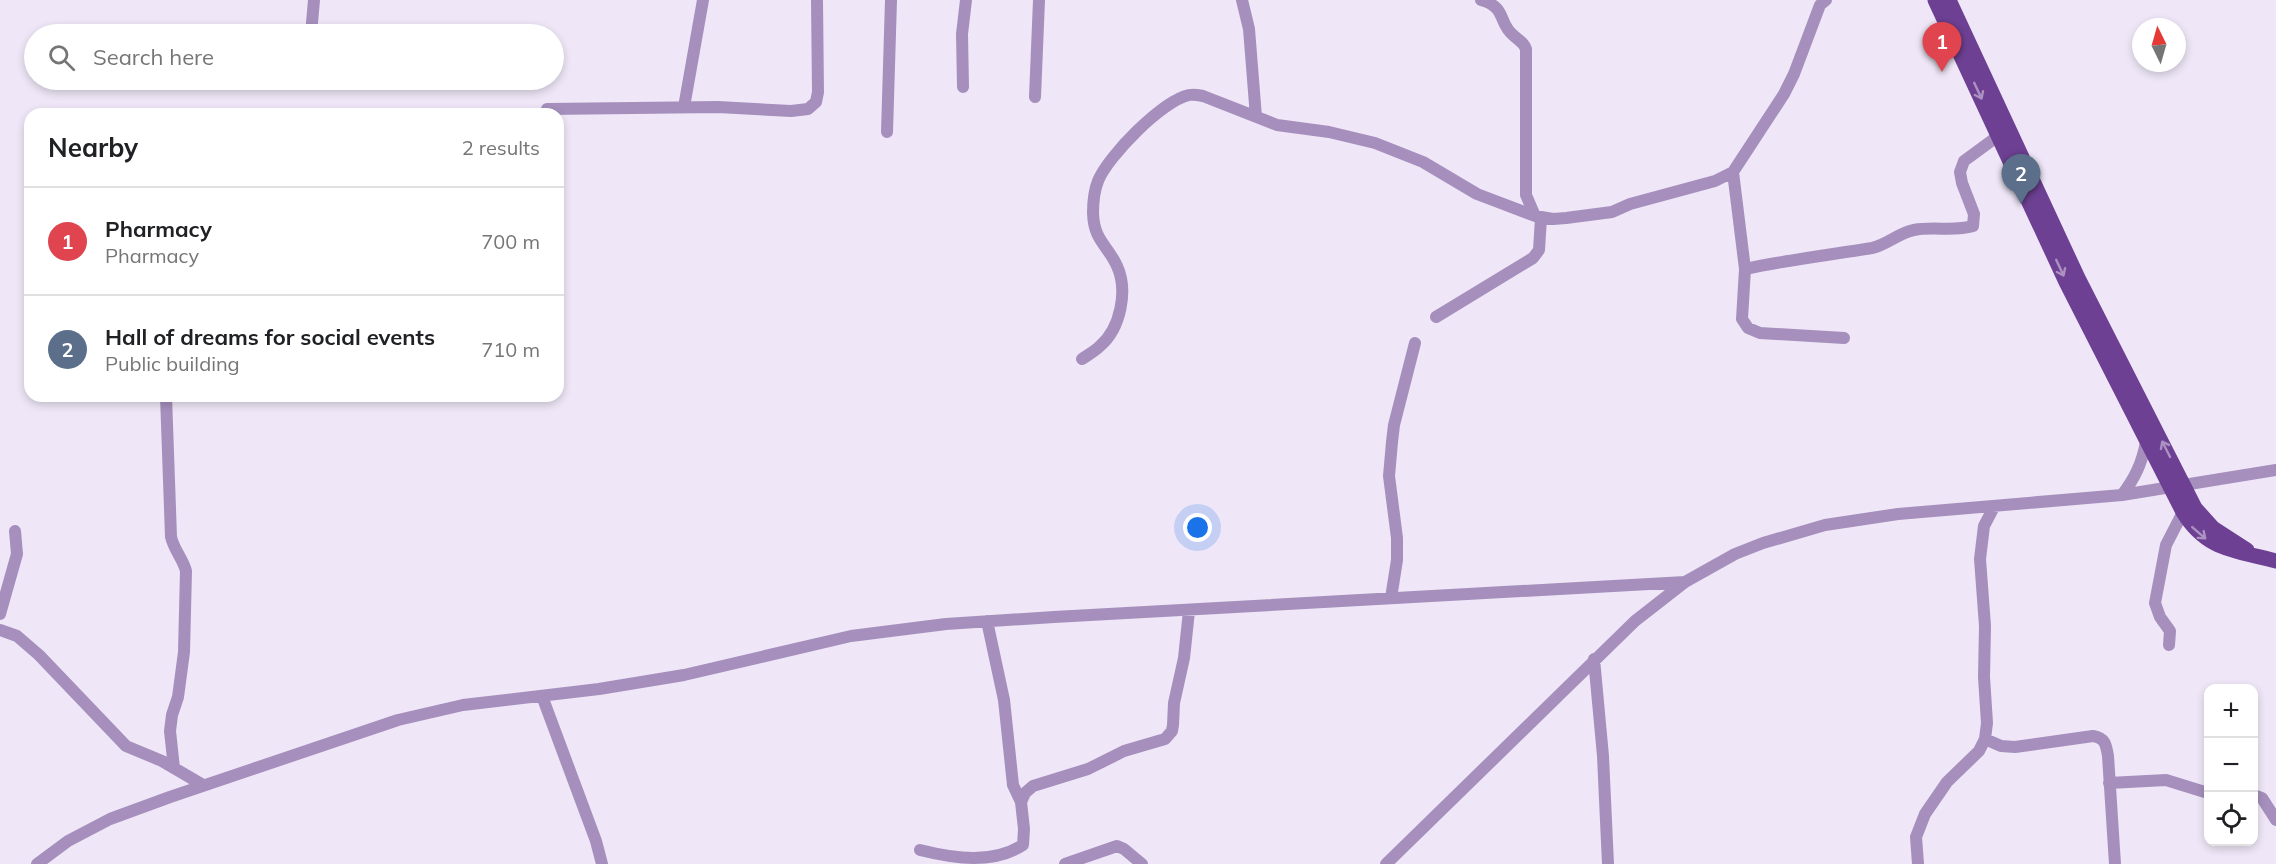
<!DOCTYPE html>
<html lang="en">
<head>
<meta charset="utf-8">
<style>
  :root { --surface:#fff; --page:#f6f6f6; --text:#202124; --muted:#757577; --line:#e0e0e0; --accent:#0f766e }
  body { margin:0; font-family:Mulish,sans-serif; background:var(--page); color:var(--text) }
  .controls { position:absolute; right:18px; bottom:18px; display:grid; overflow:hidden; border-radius:12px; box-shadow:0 3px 9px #0003 }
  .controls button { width:54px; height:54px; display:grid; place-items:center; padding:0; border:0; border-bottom:2px solid var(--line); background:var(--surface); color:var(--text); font:30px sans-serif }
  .compass { position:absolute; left:2132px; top:18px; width:54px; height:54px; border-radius:50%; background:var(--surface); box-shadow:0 3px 9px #0003; rotate:355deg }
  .you { position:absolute; left:1198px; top:528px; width:21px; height:21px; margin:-15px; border:4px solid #fff; border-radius:50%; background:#1a73e8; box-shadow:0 0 0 9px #1a73e833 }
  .badge { display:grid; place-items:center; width:39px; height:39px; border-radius:50%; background:var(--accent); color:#fff; font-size:20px; font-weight:700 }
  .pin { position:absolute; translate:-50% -50px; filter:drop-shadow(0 2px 3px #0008) }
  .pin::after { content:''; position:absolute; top:32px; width:21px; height:18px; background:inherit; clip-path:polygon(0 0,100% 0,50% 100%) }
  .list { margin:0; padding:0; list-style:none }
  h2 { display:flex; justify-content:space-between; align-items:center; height:78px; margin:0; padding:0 24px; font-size:26px }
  h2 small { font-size:20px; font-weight:400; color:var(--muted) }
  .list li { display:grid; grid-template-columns:39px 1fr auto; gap:18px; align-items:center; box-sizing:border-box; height:108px; padding:0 24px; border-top:2px solid var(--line) }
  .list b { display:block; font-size:22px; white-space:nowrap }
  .list p { margin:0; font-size:20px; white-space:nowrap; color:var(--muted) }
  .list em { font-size:20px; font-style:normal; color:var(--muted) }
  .icon { flex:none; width:33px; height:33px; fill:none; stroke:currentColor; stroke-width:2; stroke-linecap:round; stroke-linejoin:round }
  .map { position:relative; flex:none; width:2276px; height:864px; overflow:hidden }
  .search { position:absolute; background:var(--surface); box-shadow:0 3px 9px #0003; left:24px; top:24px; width:540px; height:66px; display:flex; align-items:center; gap:15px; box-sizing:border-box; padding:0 21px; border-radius:33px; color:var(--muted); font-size:22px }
  .panel { position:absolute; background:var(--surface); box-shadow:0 3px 9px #0003; left:24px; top:108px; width:540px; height:294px; border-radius:18px }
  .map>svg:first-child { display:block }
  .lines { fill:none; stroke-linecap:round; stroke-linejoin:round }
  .minor { stroke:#a68fbd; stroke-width:12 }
  .major { stroke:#6d4093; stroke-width:15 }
  .oneway { stroke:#ac92c3 }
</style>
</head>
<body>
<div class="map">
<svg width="2276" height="864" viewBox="0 0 2276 864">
  <rect width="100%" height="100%" fill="#efe7f7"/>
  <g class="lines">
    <path class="minor" d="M1242 0 1249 29 1256 117
      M1481 0C1507 7 1498 23 1513 35 1519 41 1523 41 1526 49V195L1535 216
      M311 34 314 0
      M963 87 962 34 966 0
      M1035 97 1039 0
      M684 107 703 0
      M547 109 718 107 791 111 808 109 816 102 818 92 817 0
      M887 132 891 0
      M1733 172 1745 269 1742 319 1748 328 1760 333 1844 338
      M1745 269C1787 260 1829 255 1872 248 1887 245 1898 233 1914 230 1934 226 1954 232 1973 226L1974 214 1962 183 1960 172 1964 161 1998 136
      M1436 317 1533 258 1539 250 1541 218
      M1082 359C1088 355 1095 351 1100 346 1121 328 1128 290 1117 266 1107 244 1094 241 1093 213 1093 203 1094 191 1098 181 1108 156 1162 101 1189 95 1194 94 1198 95 1203 96L1277 125 1329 132 1375 143 1423 162 1477 194 1535 216 1553 219 1566 218 1612 212 1630 204 1715 181 1733 172 1784 94 1794 74 1820 5 1826 0
      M166 396 171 537C174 550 183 559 186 571L184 652 178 697 172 715 170 731 174 768
      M2122 495C2135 478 2142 463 2146 442
      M1391 598 1397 560V538L1389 476 1392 442 1394 425 1415 343
      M0 614 17 554 15 531
      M0 630 17 636 39 655 126 746 162 761 203 785
      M2169 645 2170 631 2160 617 2155 603 2166 545 2183 512
      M1594 659 1603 756 1608 864
      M542 696 596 841 602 864
      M1985 739 2001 746 2015 747 2093 736C2105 738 2106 744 2108 756L2115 864
      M2109 783 2166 780 2208 793
      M2254 795 2262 798 2276 820
      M1021 802 1025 793 1033 786 1088 769 1124 751 1165 739 1172 731 1173 725 1174 703 1184 658 1189 611
      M920 850C956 859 993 864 1023 845L1024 829 1021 802 1013 785 1004 700 987 621
      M37 864 68 841 110 819 170 797 398 720 463 705 599 689 684 675 851 636 946 624 1054 617 1685 582
      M1065 864 1117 846 1124 849 1142 864
      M1386 864 1635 621 1685 582 1735 554 1763 543 1825 525 1898 514 2122 495 2276 470
      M1918 864 1916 837 1925 814 1947 782 1979 751 1985 739 1987 723 1984 677 1985 626 1980 559 1984 526 1994 507"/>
    <path class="major" d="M1935 0 2066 282 2183 512C2207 551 2235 550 2276 561
      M1949 0 2078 278 2195 508 2213 528 2247 550"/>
  </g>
  <defs><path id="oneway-shaft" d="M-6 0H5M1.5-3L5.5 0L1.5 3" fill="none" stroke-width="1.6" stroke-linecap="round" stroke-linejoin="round" transform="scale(1.5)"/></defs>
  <g class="oneway">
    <use href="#oneway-shaft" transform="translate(1978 91) rotate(65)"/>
    <use href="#oneway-shaft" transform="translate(2060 268) rotate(65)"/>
    <use href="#oneway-shaft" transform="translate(2166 449) rotate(-117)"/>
    <use href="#oneway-shaft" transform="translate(2199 533) rotate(41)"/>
  </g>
</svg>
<div class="controls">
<button>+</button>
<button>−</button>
<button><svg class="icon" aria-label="locate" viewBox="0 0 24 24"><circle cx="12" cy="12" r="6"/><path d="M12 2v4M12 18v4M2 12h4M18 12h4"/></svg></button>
</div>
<svg class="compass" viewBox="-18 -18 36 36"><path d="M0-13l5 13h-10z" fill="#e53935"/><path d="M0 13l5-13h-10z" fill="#757577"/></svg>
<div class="you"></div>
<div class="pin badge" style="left:1942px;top:72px;background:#e0444e">1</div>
<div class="pin badge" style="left:2021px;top:204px;background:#5c6f8a">2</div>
<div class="search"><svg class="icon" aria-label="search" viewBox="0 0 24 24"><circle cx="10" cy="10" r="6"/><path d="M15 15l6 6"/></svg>Search here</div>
<section class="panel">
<h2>Nearby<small>2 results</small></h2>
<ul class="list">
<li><span class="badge" style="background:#e0444e">1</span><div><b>Pharmacy</b><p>Pharmacy</p></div><em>700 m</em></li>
<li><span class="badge" style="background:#5c6f8a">2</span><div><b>Hall of dreams for social events</b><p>Public building</p></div><em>710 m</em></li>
</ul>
</section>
</div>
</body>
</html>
